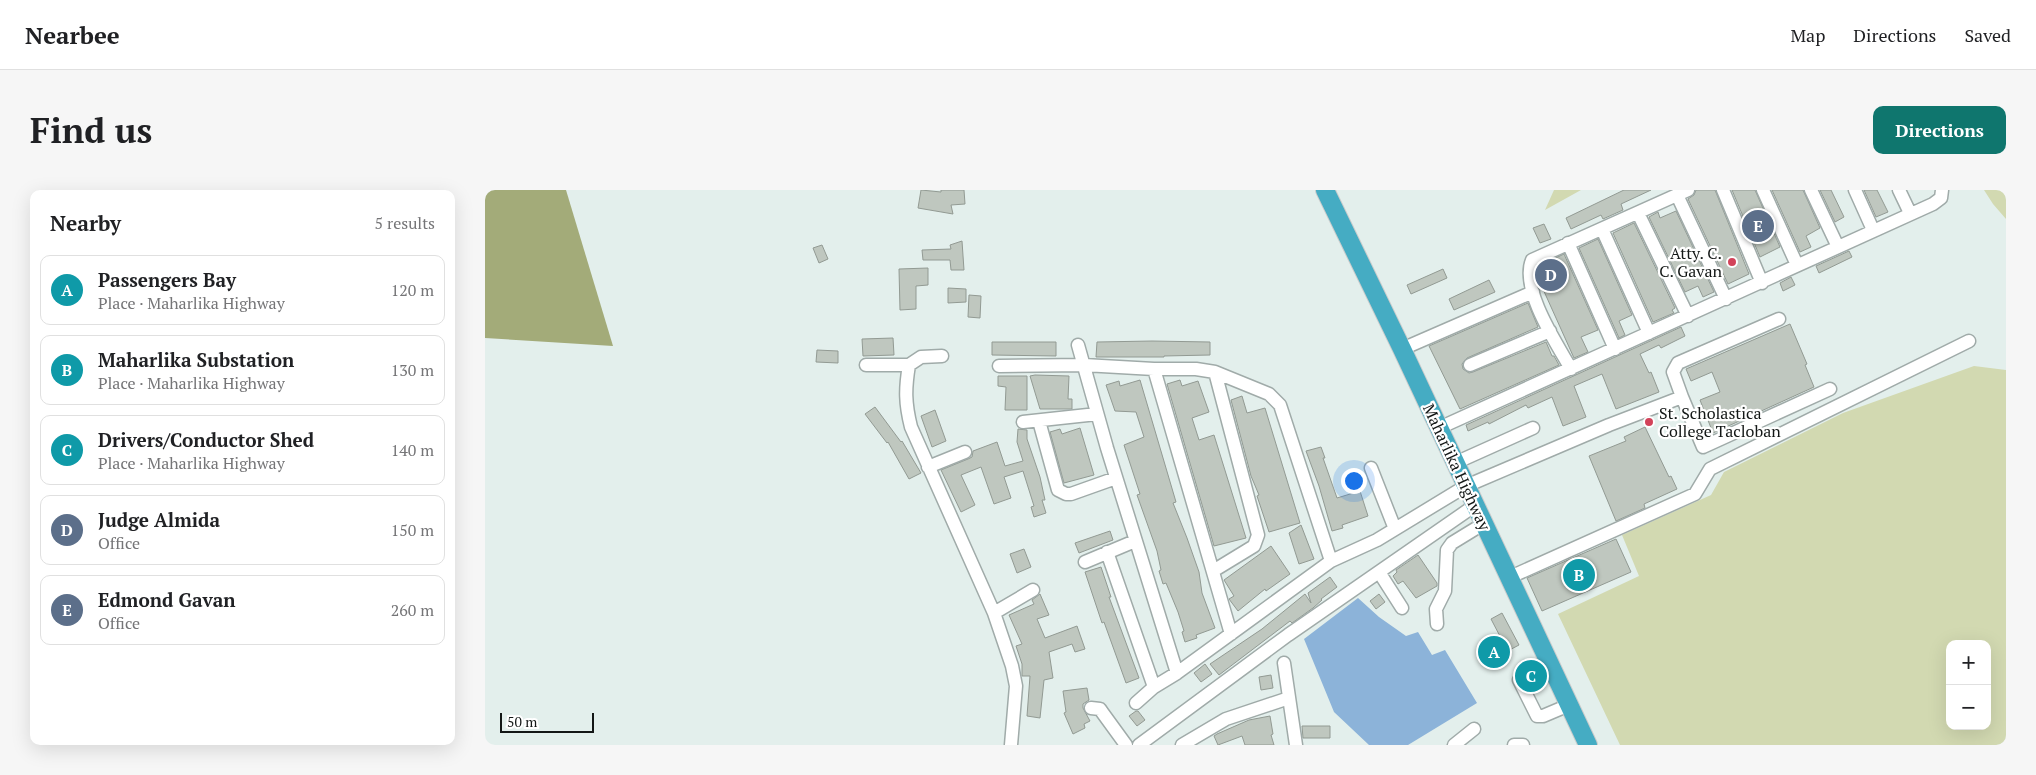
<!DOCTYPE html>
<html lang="en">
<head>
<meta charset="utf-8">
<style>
  :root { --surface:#fff; --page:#f6f6f6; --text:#202124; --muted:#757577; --line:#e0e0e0; --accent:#0f766e }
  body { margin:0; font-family:"PT Serif",serif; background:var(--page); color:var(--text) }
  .controls { position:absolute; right:15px; bottom:15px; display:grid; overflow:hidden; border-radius:10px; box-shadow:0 5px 20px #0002 }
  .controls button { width:45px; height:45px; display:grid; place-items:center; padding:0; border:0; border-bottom:1px solid var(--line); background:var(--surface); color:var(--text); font:25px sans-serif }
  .scale { position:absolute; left:15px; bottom:12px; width:94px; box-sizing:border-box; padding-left:5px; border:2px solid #131716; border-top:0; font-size:14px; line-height:18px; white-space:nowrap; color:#131716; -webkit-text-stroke:4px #fff; paint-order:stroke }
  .you { position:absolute; left:868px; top:290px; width:18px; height:18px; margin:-12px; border:4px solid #fff; border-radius:50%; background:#1a73e8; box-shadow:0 0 0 8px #1a73e833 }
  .badge { display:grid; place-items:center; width:32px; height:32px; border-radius:50%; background:var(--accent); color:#fff; font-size:16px; font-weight:700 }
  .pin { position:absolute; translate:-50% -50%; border:2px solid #fff; box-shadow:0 1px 5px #0006 }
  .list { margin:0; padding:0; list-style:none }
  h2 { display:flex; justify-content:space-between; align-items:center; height:65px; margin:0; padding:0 20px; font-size:21px }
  h2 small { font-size:16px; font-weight:400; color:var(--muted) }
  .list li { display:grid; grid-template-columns:32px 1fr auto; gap:15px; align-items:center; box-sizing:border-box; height:70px; margin:0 10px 10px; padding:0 10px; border:1px solid var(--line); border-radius:10px }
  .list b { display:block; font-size:19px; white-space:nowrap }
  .list p { margin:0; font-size:16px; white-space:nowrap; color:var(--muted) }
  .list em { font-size:16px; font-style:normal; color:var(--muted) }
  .map { position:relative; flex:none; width:1521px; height:555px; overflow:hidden; border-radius:10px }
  header { display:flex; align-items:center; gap:30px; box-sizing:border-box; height:70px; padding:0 25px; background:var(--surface); border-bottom:1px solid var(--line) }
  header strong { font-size:24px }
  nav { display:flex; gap:28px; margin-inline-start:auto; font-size:18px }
  .intro { display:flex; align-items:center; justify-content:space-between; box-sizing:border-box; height:120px; padding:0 30px }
  h1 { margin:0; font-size:35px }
  .button { padding:12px 22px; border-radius:10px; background:var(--accent); color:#fff; font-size:18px; font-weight:700 }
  main { display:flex; gap:30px; padding:0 30px }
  aside { flex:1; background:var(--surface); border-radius:10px; box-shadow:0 5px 20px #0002 }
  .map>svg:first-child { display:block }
  .green { fill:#d2d9b1; fill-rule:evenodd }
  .forest { fill:#a3ab79 }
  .water { fill:#8cb3d9 }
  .building { fill:#bfc7bf; stroke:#929a93 }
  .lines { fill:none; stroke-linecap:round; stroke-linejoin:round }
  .minor-casing { stroke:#a0aba9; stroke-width:15 }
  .highway-casing { stroke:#cbcccc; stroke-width:20 }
  .minor { stroke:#fff; stroke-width:12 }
  .highway { stroke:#45acc3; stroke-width:18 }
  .poi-dot { fill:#d24259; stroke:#fff; stroke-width:2 }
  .labels { text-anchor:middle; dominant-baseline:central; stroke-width:4.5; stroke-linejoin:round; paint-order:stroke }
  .poi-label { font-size:16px; fill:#131716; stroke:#fff; text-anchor:end }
  .street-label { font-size:16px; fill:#131716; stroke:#fff }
</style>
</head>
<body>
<header>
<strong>Nearbee</strong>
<nav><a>Map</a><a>Directions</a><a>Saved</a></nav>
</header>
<div class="intro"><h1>Find us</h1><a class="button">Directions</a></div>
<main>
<aside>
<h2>Nearby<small>5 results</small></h2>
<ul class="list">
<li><span class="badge" style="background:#0f9aa8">A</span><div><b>Passengers Bay</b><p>Place · Maharlika Highway</p></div><em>120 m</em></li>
<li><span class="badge" style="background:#0f9aa8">B</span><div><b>Maharlika Substation</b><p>Place · Maharlika Highway</p></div><em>130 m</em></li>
<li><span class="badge" style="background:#0f9aa8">C</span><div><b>Drivers/Conductor Shed</b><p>Place · Maharlika Highway</p></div><em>140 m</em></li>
<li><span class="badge" style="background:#5c6f8a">D</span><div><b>Judge Almida</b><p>Office</p></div><em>150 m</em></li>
<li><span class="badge" style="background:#5c6f8a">E</span><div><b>Edmond Gavan</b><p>Office</p></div><em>260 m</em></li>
</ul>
</aside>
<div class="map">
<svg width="1521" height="555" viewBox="0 0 1521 555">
  <rect width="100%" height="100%" fill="#e3efec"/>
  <path class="green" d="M1069 0H1096L1060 20Z
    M1499 0H1521V29L1508 14Z
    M1489 176 1521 180V555H1135L1073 424 1154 386 1137 345 1226 305 1239 282 1358 223ZM1465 454H1502V536H1465Z"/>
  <path class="forest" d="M0 0H81L128 156 0 148Z"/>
  <path class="water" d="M873 408 894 427 921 446 933 442 947 465 960 460 992 513 923 555H884L849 522 819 449Z"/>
  <path class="building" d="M436 0 456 2V0H479L480 14 466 15 468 24 433 18Z
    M1139 0H1166L1136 14 1138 20 1118 29 1116 25 1086 39 1081 28Z
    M1211 0H1230L1264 84 1243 94 1203 9 1209 5Z
    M1247 0H1270L1295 57 1275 67Z
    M1287 0H1318L1335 38 1321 46 1326 57 1315 62Z
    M1335 0H1346L1359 27 1350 32Z
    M1379 0H1392L1403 22 1391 27Z
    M1191 21 1229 102 1218 107 1213 96 1200 102 1164 27 1173 22 1175 28Z
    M1149 33 1190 118 1187 120 1189 123 1168 132 1128 43Z
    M1059 34 1066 49 1055 53 1048 38Z
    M1113 49 1147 125 1134 131 1140 145 1134 148 1094 58Z
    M477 51 479 80H466L465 70H438L437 60 466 59 465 55Z
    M337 55 343 69 334 73 328 58Z
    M1364 61 1367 67 1334 83 1331 76Z
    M1079 64 1113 140 1096 147 1103 162 1089 168 1053 88V82L1054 76Z
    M443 78V95L431 96V119L415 120 414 79Z
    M958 79 962 88 926 104 922 95Z
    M1306 87 1310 95 1298 101 1295 93Z
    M1004 90 1010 102 969 120 964 109Z
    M463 98 481 99V112L463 113Z
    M484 105 496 106 495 128 483 127Z
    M1043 113 1053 137 982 168 977 174 978 179 984 183 988 182 1061 152 1067 166H1069L1074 175 975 219 944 156Z
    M1305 134 1322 174 1320 175 1329 197 1228 243 1215 210 1235 202 1227 182 1206 191 1201 179Z
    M1196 137 1200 146 1176 158 1174 155 1155 164 1164 183 1166 182 1174 202 1131 219 1117 184 1089 196 1101 227 1078 236 1067 207 1043 218 1041 215 1004 234 1003 232 983 241 981 235Z
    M408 148 409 165 378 166 377 149Z
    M667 151 725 152V165L679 166V167H611L612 152Z
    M507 152H571V166L507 165Z
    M332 160 353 161V173L331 172Z
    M550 185 584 186 583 209H587V219H555L545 186Z
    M513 186H542V220H520L521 197 513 196Z
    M655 190 691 312 688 313 702 348 714 382 717 403 730 438 711 445 712 448 700 452 697 442 699 441 693 422 681 393 678 394 674 381 676 380 672 361 652 305 655 304 639 255 659 247 651 222 630 221 621 195 634 191 635 196Z
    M695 190 697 196 713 191 724 222 707 228 714 250 729 245 761 348 729 356 682 194Z
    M757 206 762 223 780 218 815 333 784 342 772 306 774 305 766 286 746 210Z
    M390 217 416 252 417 251 436 283 424 289 403 252 402 253 380 224Z
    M450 220 461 251 447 257 436 226Z
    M1160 237 1184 287 1186 286 1192 299 1159 314 1160 318 1131 331 1104 266 1141 251 1139 247Z
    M595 238 609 285 579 293 565 242 575 239 577 244Z
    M533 239 542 240V249L555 287 560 310H557L561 323 549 327 546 317 549 316 538 281 519 287 526 308 509 314 496 277 476 285 490 315 476 322 456 280 483 269 487 267 488 261 512 252 520 276 538 271 532 252Z
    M836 257 840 268H838L852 308 875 301 883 326 857 335 858 338 847 341 834 296 821 261Z
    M816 335 829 369 814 374 804 343Z
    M625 341 628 350 594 363 590 353Z
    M1131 349 1146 382 1057 421 1042 388Z
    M786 356 805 384 781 401 780 399 753 421 744 409 749 406 739 390Z
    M539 359 546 377 532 383 525 364Z
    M933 365 952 393V396L931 408 918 391 913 394 908 386 912 382 911 380Z
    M616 377 626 407H624L654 488 641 493 619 432 617 433 600 382Z
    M845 387 852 397 836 409 837 410 828 418 807 433 805 431 734 485 725 474 777 439 820 404 826 413 823 403Z
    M555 404 564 425 552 429 560 448 592 436 600 459 590 462 587 454 564 462 568 488 559 490 555 528 542 526 545 486H537V474L531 456 537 454 524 425 549 414 547 410Z
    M894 404 900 412 891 419 885 411Z
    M1017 423 1034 455 998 474 993 463 1018 452 1006 429Z
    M720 474 727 484 716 492 709 483Z
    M786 485 788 498 776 500 774 487Z
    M602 498 604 510 598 514V518L605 531 599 534 600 538 588 544 579 523 581 522 578 501Z
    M651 521H653L660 530 652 536 644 526Z
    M785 526 788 544 786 545 789 555H760L757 546 733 555 729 546 732 544 764 530Z
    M817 536H845V548H818Z"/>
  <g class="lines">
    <g class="minor-casing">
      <path id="minor" d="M1238 0 1277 93
        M1278 0 1312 75
        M1326 0 1353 57
        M1370 0 1388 40
        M1414 0 1425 23
        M1192 5 1241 109
        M1153 23 1203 126
        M1117 39 1164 143
        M1083 53 1130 159
        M593 155 622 258 692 483
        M917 159 1048 102
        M457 166 436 167 424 175C420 199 420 213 426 237L509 423 527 476 531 496 526 555
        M381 175H424
        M985 175 1065 141
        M514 176 599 175 669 179H711L730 182 784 204 795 215 846 371
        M669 179 746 444
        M1086 179C1072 154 1035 99 1047 70L1203 0
        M1197 207 1188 182 1193 173 1294 129
        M554 231 573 300 581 304H586L631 288
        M538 232 612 224
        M954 238 1448 14 1456 8 1457 0
        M970 273 1048 238
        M443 277 480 262
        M886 278 910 339
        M622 362 669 497
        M600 372 650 351
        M728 381 769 356 773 345 730 182
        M894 382 917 418
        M1023 388 1210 304 1225 279 1484 151
        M509 423 548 400
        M952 434 951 419 960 401 962 360 967 353 998 334
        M799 473 811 555
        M1034 490 1052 526H1058L1084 515
        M651 513 669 497 692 483 846 371 892 350 981 296 1124 235 1197 207 1218 257 1345 199
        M606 518 615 519 617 522 641 555
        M654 555 803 445 989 316
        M697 555 741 529 804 508
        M969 555 989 539
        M1029 555H1038"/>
    </g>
    <g class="highway-casing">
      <path id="highway" d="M840 0 917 159 1103 555"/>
    </g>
    <use href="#minor" class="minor"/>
    <use href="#highway" class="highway"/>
  </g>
  <g class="poi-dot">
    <circle cx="1247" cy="72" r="5"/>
    <circle cx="1164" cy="232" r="5"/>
  </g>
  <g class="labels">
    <g class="poi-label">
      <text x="1237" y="63">Atty. C.<tspan x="1237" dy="18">C. Gavan</tspan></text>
      <text x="1174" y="223" text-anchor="start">St. Scholastica<tspan x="1174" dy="18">College Tacloban</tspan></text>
    </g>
    <g class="street-label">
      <text transform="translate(972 277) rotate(65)">Maharlika Highway</text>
    </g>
  </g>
</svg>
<div class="controls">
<button>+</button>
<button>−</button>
</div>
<div class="scale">50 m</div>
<div class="you"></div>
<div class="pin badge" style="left:1009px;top:462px;background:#0f9aa8">A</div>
<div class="pin badge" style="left:1094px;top:385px;background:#0f9aa8">B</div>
<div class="pin badge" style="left:1046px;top:486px;background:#0f9aa8">C</div>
<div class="pin badge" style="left:1066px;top:85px;background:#5c6f8a">D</div>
<div class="pin badge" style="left:1273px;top:36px;background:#5c6f8a">E</div>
</div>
</main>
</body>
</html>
